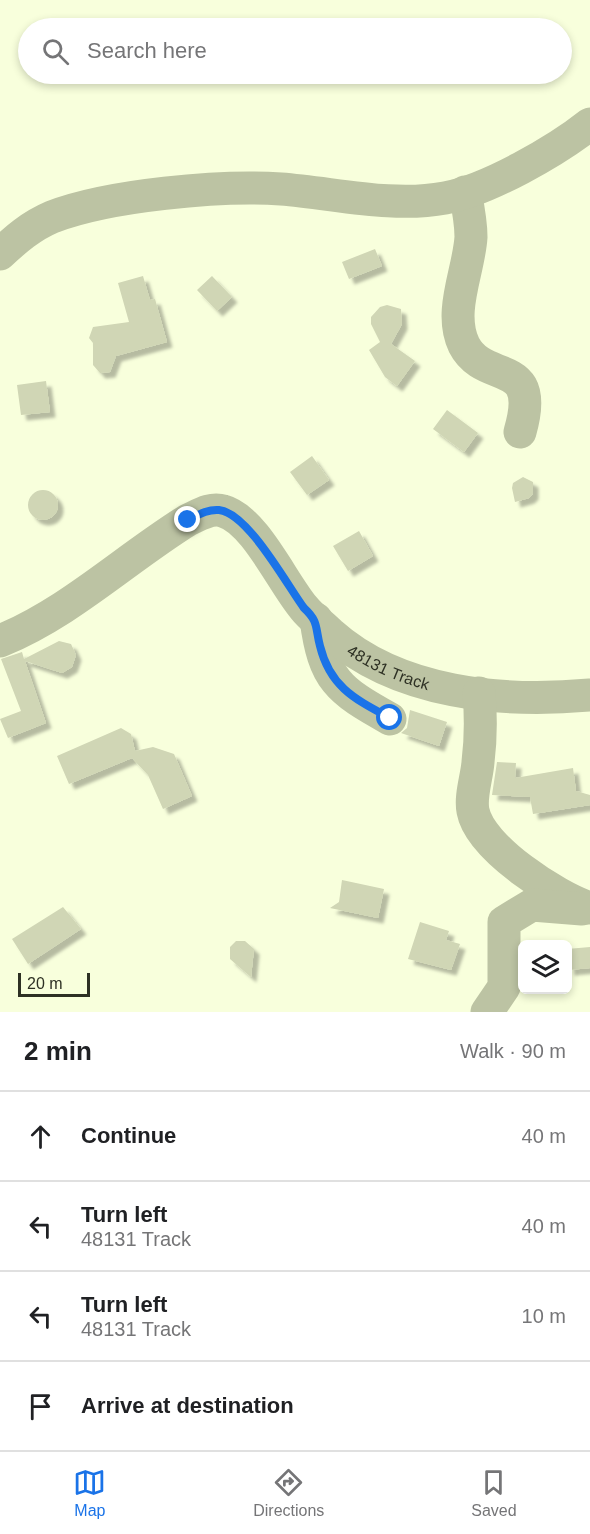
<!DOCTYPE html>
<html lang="en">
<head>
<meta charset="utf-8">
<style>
  :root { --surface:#fff; --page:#f2f2f2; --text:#202124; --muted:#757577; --line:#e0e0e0; --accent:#1a73e8 }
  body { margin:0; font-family:Helvetica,sans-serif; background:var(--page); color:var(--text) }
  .controls { position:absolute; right:18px; bottom:18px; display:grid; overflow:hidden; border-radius:9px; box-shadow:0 3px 9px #0003 }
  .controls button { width:54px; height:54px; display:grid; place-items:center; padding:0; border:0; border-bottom:2px solid var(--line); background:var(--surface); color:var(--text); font:30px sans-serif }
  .scale { position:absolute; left:18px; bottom:15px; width:72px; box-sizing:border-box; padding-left:6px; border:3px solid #2e3124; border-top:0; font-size:16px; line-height:21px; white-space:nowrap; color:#2e3124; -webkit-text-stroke:4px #f8ffdc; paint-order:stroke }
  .stop { position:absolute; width:18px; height:18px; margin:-14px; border:4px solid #1a73e8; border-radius:50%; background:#fff }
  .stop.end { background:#1a73e8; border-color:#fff; box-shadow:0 2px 6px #0008 }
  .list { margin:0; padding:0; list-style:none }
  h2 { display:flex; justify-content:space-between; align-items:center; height:78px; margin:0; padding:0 24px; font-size:26px }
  h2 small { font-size:20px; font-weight:400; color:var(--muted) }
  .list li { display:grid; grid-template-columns:39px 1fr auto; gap:18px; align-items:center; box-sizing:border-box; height:90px; padding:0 24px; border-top:2px solid var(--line) }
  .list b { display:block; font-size:22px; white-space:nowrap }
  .list p { margin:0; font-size:20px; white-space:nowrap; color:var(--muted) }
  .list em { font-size:20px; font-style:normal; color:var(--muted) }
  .icon { flex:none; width:33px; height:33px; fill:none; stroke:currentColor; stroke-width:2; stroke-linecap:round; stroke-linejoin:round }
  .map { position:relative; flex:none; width:590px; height:1012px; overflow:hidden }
  .search { position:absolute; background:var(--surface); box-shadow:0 3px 9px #0003; left:18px; right:18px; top:18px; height:66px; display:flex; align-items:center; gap:15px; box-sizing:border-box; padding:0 21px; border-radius:33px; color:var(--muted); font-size:22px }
  .sheet { height:438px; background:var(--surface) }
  nav { display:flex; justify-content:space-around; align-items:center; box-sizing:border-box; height:84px; border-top:2px solid var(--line); background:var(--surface); font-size:16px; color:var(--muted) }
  nav a { display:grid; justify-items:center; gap:3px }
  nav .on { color:var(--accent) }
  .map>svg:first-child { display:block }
  .building { fill:#d0d6b5; filter:url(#shadow) }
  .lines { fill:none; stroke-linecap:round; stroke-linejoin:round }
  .minor { stroke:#bcc3a3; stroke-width:33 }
  .route { stroke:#1a73e8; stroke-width:8 }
  .labels { text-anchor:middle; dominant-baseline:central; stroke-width:4.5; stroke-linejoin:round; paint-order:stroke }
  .street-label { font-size:16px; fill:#2e3124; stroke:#f8ffdc }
</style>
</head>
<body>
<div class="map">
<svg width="590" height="1012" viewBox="0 0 590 1012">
  <defs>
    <filter id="shadow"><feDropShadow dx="5.5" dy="5.5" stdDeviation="1.5" flood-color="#0004"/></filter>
  </defs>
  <rect width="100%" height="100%" fill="#f8ffdc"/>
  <path class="building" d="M375 249 382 266 349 279 342 262Z
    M143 276 150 300 155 299 167 342 116 356 110 372 100 373 93 365V343L89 338 93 327 129 322 118 283Z
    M212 276 232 297 217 311 197 290Z
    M387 305 401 309 402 324 391 344 415 361 397 386 385 377 369 350 380 342 371 324V317L380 307Z
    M46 381 50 412 21 415 17 385Z
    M447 410 478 433 464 452 433 429Z
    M312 456 329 480 307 495 290 472Z
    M523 477 533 482V494L529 498 515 502 512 488 513 483Z
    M28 505a15 15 0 1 1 30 0a15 15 0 1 1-30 0Z
    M359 531 373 556 348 571 333 546Z
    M59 641 71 644 76 655 72 667 62 673 25 661 46 723 8 738 0 719 21 711 1 659 22 652 24 659Z
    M410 710 447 722 439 746 401 733 407 728Z
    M121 728 131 734 135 751 153 747 174 754 192 796 163 809 148 775 132 758 69 784 57 756Z
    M497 762 516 763 515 778 573 768 576 791 590 795V805L533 814 530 797 492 795Z
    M342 880 384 889 378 918 330 908 339 902Z
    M63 907 81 929 28 964 12 939Z
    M420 922 449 931 446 940 460 944 451 970 408 959Z
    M236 941H245L254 949 251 977 230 959V947Z
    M590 947V968L569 970 567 949Z"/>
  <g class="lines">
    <g class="minor">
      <path d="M465 192C468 207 471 221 471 237 469 271 448 312 464 345 485 386 542 355 520 432"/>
      <path d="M0 254C16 239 31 226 52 217 109 195 220 185 281 189 334 193 392 208 445 198 488 190 556 151 590 124"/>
      <path d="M316 619C324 680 338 690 390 719"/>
      <path id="s1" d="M0 641C69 613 125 559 188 520 199 515 211 507 223 511 255 520 282 582 304 608 311 617 322 625 330 633 398 694 503 703 590 695"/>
      <path d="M479 693C481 717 481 738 478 762 477 777 470 796 473 811 480 848 556 897 590 908"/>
      <path d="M487 1012 504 987V922L532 905 582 909"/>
    </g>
  </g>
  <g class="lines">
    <path class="route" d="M188 520C198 515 208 509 219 510 248 513 287 585 304 608 319 622 315 627 320 646 330 687 355 699 390 718"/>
  </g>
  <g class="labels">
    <g class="street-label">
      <text stroke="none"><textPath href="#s1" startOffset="494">48131 Track</textPath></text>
    </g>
  </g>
</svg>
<div class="controls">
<button><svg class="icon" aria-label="layers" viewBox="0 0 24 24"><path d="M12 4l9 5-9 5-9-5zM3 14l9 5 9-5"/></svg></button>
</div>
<div class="scale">20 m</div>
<div class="stop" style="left:390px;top:718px"></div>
<div class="stop end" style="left:188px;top:520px"></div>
<div class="search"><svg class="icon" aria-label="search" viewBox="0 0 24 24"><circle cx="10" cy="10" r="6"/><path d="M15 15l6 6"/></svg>Search here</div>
</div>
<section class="sheet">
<h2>2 min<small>Walk · 90 m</small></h2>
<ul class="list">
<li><svg class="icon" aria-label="ahead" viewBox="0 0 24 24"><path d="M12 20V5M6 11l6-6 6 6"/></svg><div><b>Continue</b></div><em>40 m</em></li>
<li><svg class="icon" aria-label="left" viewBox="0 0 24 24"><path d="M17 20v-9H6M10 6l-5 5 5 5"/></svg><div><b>Turn left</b><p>48131 Track</p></div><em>40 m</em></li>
<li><svg class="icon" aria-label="left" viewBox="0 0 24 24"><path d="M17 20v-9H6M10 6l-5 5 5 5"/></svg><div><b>Turn left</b><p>48131 Track</p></div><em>10 m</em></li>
<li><svg class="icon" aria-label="arrive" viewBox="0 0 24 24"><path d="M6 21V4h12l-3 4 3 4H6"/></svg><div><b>Arrive at destination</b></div></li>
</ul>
</section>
<nav>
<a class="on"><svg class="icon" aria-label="map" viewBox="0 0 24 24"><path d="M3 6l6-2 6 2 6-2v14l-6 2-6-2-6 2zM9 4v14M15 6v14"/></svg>Map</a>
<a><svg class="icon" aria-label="directions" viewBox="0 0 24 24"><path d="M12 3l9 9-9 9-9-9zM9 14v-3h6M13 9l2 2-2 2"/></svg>Directions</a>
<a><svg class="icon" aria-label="saved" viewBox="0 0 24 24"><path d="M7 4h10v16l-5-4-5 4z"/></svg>Saved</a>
</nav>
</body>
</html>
